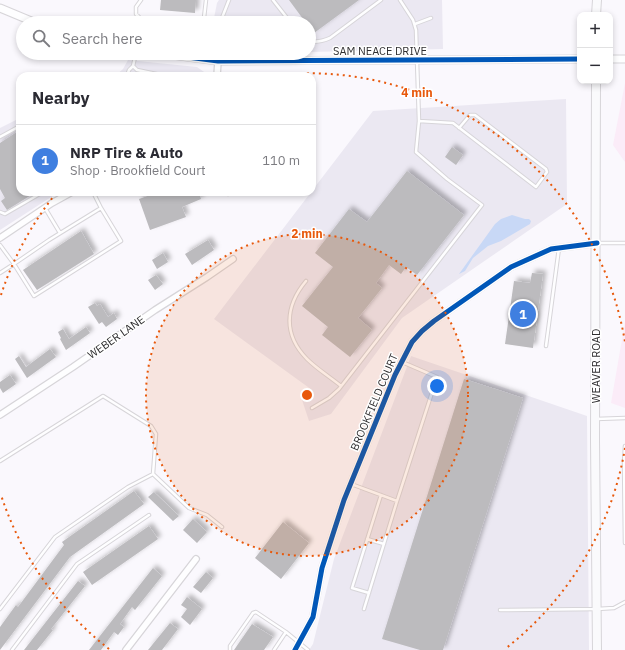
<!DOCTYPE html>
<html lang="en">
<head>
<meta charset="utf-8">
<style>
  :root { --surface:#fff; --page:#f2f2f3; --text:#2b2b33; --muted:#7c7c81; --line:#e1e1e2; --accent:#0f766e }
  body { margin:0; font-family:"IBM Plex Sans",sans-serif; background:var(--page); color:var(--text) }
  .controls { position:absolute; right:12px; top:12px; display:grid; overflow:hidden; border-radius:8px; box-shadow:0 2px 6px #0003 }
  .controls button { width:36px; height:36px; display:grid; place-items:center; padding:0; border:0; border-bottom:1px solid var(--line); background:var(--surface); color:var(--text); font:20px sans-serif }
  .you { position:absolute; left:437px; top:386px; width:14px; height:14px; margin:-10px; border:3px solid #fff; border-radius:50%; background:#1a73e8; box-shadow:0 0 0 6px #1a73e833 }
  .badge { display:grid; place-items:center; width:26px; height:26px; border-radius:50%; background:var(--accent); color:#fff; font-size:13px; font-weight:700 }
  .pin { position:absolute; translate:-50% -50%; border:2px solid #fff; box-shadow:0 1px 4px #0006 }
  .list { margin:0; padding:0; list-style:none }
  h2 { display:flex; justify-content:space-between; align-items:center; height:52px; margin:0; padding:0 16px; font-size:17px }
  h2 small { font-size:13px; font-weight:400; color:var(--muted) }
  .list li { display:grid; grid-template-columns:26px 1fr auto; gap:12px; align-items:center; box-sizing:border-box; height:72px; padding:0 16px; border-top:1px solid var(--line) }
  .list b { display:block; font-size:15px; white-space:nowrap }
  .list p { margin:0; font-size:13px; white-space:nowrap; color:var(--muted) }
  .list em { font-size:13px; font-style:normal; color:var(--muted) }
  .icon { flex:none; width:22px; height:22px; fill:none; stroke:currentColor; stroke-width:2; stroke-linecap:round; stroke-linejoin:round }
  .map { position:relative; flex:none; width:625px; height:650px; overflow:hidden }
  .search { position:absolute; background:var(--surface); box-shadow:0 2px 6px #0003; left:16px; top:16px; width:300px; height:44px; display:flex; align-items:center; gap:10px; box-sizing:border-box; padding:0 14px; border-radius:22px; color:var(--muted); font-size:15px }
  .panel { position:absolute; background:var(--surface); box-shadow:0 2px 6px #0003; left:16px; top:72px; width:300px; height:124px; border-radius:12px }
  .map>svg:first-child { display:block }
  .built { fill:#ebe8f2 }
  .green { fill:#fbecf8 }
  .water { fill:#c8d8f6 }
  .building { fill:#bcbbbe; filter:url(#shadow) }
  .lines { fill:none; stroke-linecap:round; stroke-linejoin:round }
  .service-casing { stroke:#d7d5d9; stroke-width:4.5 }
  .minor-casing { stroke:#d7d5d9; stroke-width:8 }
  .tertiary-casing { stroke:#d7d5d9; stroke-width:9 }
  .secondary-casing { stroke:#d7d5d9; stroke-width:10 }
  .service { stroke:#fefeff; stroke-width:2.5 }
  .minor { stroke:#fefeff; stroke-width:5.5 }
  .tertiary { stroke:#fefeff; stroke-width:7 }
  .secondary { stroke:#fafafc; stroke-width:8 }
  .cycleway-casing { stroke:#fff; stroke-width:8 }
  .cycleway { stroke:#0057b8; stroke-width:5 }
  .ring { fill:none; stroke:#e8590c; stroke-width:2; stroke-dasharray:2 4 }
  .labels { text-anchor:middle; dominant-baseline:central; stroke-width:3; stroke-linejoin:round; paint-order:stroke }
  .street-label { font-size:11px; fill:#2f2e30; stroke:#fff }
  .centre { fill:#e8590c; stroke:#fff; stroke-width:2 }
  .ring-label { font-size:12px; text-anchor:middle; font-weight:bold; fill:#e8590c; stroke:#fff; stroke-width:3; stroke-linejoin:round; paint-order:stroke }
</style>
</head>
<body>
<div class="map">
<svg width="625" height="650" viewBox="0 0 625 650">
  <defs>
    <filter id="shadow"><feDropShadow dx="3.5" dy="-3.5" stdDeviation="2" flood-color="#0004"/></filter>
  </defs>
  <rect width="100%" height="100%" fill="#faf8fd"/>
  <path class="built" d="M219 0H442L443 49 309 52V23H213L217 3Z
    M128 60 197 67 207 74 208 76H115L123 69Z
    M566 99 567 204 402 318 331 414 309 421 302 400 312 390 214 319 373 111Z
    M20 118V192H59L0 230V128Z
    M411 356 587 416 589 650H309L313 644 334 559Z"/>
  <path class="green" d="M625 83V162L613 145Z
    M625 322V408L611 403Z"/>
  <path class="water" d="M512 215 525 219H529L531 221 530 224 501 241 488 246 473 258 465 271 459 274 495 224 501 219Z"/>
  <path class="building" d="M161 0H196L195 13 160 10Z
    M289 0H359L314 33 309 27V23H306Z
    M20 130V192H36L7 210 1 201 5 198 0 189V143Z
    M452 147 463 155 456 165 445 157Z
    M407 171 464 215 417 275 406 267 401 274 389 265 376 283 382 288 358 318 372 330 350 357 322 335 328 327 302 306 333 267 315 253 349 209 367 222Z
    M159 192H199L201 199 182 207 186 217 150 230 139 199Z
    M81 231 94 254 37 290 23 270Z
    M208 240 214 250 192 265 185 254Z
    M163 253 168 262 157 269 152 260Z
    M532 273 543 274 533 348 505 344 514 281 530 283Z
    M156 275 163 284 155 290 148 280Z
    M95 303 97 306 100 304 108 317 114 313 117 319 106 327 102 322 99 324 88 307Z
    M86 327 90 333 66 350 60 339 61 338 58 332 63 329 69 339Z
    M50 349 56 357 27 378 15 359 19 356 26 367Z
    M10 375 16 384 3 393 0 388V382Z
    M464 379 523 398 443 650H420L382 639Z
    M134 491 144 504 70 557 0 650V627L16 605 18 607 64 545 62 542Z
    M154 492 179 516 173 521 148 497Z
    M193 519 207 532 197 543 183 530Z
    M283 522 309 543 281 579 255 558Z
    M149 526 158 539 92 585 83 572Z
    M153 568 162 576 135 610 132 607 120 624 124 627 118 635 114 632 101 650H89Z
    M206 572 213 578 201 593 193 587Z
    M78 581 85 586 51 629 53 630 37 650H24Z
    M187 597 202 609 190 625 181 617 187 609 181 605Z
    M170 623 178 629 162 650H148Z
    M252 624 273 637 264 650H234Z"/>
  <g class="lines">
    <g class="service-casing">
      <path id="service" d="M141 0 136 7V14L140 18 176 23
        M273 0 291 23
        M400 0 413 20 416 30 419 121 453 123 536 187 547 172 546 169 475 115H470L459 128
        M204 18 220 21
        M200 23 204 18 206 0
        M220 23 229 0
        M415 24 431 18
        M309 41C317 43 323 41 330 38L381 0
        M218 60 219 53
        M133 66 137 70 166 76
        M127 76 129 70 133 66 136 53
        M0 137 20 126
        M224 192 228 194
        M45 208 60 233
        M0 212 5 214 43 192
        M597 243H625
        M0 245 14 264 49 240 101 208 93 192
        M0 273 14 264 34 296 121 241 101 208
        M306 281C285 306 283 335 307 359 317 369 330 377 341 386
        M546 346 559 248
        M312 408 329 398 339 389 482 205 447 179 416 152 419 121
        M596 419 625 418
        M625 446 624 462 625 543
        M0 461 103 396 151 426 156 434 153 474 189 508 207 515 222 527
        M351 484 397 501 437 377 402 362
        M367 539 384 544
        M369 593 352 588 381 495
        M0 609 55 537 128 487 153 474
        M364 609 397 501
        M500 610 597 609 614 608 625 602
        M12 650 77 564 149 515
        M230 650V646L253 613 256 612 286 632 308 650
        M274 650 286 632"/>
    </g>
    <g class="minor-casing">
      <path id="minor" d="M217 76 218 61
        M0 238 52 203 72 192
        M0 415 73 367 155 310 207 277 233 259
        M126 650 196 559
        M295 650 313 617 322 568 344 500 395 375 412 342 422 331 434 321 511 267 551 249 597 243"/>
    </g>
    <g class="tertiary-casing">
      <path id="tertiary" d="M0 8 36 23
        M157 53 218 61 580 59
        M610 59H625"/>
    </g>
    <g class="secondary-casing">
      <path id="secondary" d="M596 15 597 0
        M596 81 595 440 597 650"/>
    </g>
    <use href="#service" class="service"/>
    <use href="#minor" class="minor"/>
    <use href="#tertiary" class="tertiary"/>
    <use href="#secondary" class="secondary"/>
    <g class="cycleway-casing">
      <path id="cycleway" d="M157 53 218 61 580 59
        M295 650 313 617 322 568 344 500 395 375 412 342 422 331 434 321 511 267 551 249 597 243"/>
    </g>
    <use href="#cycleway" class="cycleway"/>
  </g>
  <circle cx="307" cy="395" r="161" fill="#e8590c" fill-opacity=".12"/>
  <g class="ring">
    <circle cx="307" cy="395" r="161"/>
    <path d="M625 448A322 322 0 0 1 505 649M109 649A322 322 0 0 1 1 495M1 295A322 322 0 0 1 57 192M265 76A322 322 0 0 1 625 342"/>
  </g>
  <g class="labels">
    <g class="street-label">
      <text x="380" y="51">SAM NEACE DRIVE</text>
      <text transform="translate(116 337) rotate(-35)">WEBER LANE</text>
      <text transform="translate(596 366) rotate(-90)">WEAVER ROAD</text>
      <text transform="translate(374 402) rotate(-67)">BROOKFIELD COURT</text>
    </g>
  </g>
  <circle cx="307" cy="395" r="6" class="centre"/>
  <g class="ring-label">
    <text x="417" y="97">4 min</text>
    <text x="307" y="238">2 min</text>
  </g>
</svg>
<div class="controls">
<button>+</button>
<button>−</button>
</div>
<div class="you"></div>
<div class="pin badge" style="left:523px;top:314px;background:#3f7fe0">1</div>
<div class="search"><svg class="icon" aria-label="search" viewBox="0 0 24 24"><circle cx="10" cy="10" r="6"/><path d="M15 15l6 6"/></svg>Search here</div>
<section class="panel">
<h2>Nearby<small></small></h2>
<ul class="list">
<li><span class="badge" style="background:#3f7fe0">1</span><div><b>NRP Tire &amp; Auto</b><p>Shop · Brookfield Court</p></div><em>110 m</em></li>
</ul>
</section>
</div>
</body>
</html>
